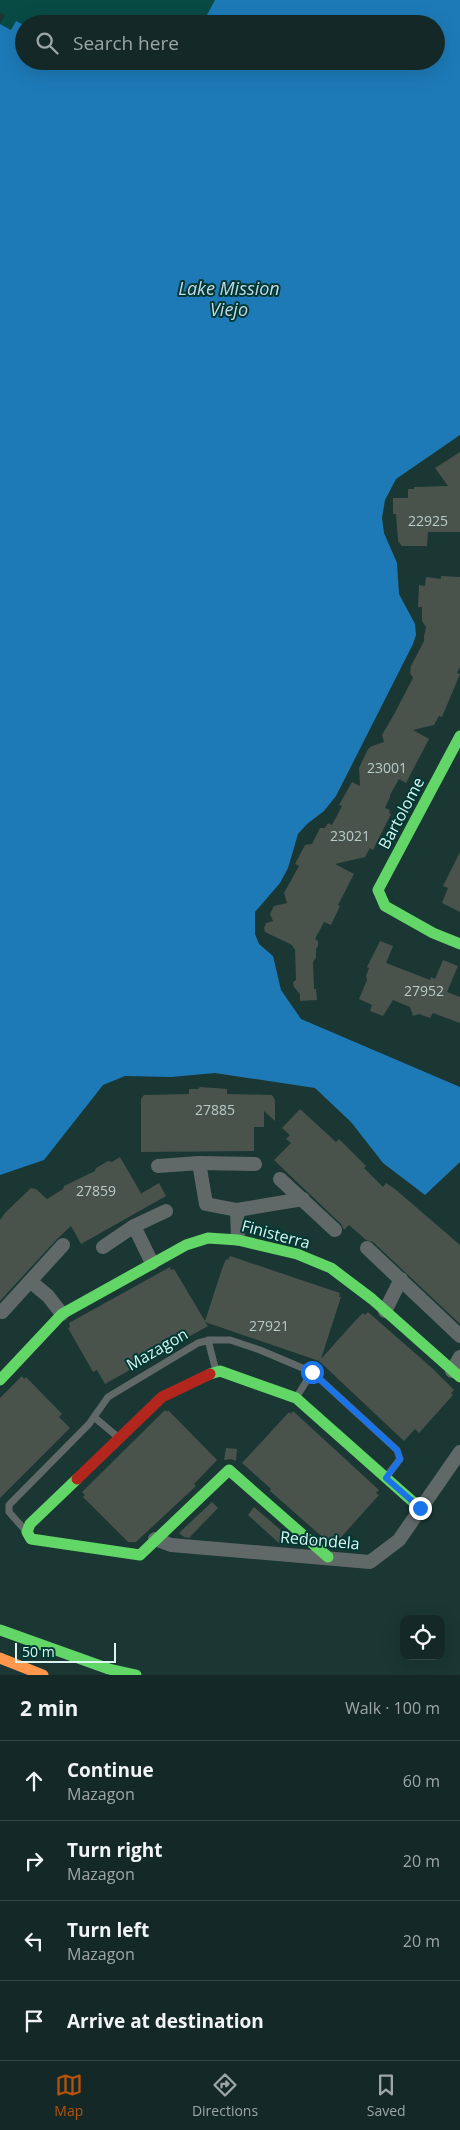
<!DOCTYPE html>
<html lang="en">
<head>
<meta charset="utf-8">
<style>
  :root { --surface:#142927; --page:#1d312f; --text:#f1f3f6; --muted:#9da6a7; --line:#334544; --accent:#b45309 }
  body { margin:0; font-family:"Open Sans",sans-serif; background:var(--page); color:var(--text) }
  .controls { position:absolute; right:15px; bottom:15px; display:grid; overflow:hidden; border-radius:10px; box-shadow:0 5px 20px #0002 }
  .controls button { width:45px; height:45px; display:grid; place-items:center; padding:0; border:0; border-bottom:1px solid var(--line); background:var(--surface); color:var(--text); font:25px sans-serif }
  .scale { position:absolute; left:15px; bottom:12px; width:101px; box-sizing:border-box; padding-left:5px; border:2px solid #dbf5f1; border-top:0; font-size:14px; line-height:18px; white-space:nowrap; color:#dbf5f1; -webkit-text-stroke:4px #003934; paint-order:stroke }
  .stop { position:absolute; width:15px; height:15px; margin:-11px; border:4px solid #1a73e8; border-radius:50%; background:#fff }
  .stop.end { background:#1a73e8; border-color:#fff; box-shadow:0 1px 5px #0008 }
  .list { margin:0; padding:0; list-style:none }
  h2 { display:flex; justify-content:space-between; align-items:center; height:65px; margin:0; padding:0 20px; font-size:21px }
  h2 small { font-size:16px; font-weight:400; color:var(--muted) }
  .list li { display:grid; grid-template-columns:32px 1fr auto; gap:15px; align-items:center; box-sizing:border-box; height:80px; padding:0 20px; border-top:1px solid var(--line) }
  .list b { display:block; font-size:19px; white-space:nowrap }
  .list p { margin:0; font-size:16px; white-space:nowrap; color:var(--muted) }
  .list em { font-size:16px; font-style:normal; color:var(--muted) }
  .icon { flex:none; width:28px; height:28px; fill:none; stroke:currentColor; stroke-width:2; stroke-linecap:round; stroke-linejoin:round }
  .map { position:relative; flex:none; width:460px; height:1675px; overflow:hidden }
  .search { position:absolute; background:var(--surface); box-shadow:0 5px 20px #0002; left:15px; right:15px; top:15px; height:55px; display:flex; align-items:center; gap:12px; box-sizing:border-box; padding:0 18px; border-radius:28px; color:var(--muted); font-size:19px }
  .sheet { height:385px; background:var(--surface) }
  nav { display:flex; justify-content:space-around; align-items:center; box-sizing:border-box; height:70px; border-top:1px solid var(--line); background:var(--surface); font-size:14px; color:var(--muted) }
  nav a { display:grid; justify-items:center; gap:2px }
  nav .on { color:var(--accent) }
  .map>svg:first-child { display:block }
  .built { fill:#084b45 }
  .water { fill:#1d7ab7 }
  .building { fill:#4a524c }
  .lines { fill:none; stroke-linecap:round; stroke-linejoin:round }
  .lane { stroke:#616968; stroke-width:7 }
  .street { stroke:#616968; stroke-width:14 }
  .fast { stroke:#63d668; stroke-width:11 }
  .slow { stroke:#ff974d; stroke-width:11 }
  .jam { stroke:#b3261e; stroke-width:11 }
  .route { stroke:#1a73e8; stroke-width:6 }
  .labels { text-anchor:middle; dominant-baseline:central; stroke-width:4; stroke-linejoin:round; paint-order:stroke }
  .number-label { font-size:14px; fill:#b7ccc8 }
  .street-label { font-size:16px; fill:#dbf5f1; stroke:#003934 }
  .water-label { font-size:18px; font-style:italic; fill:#c5d9eb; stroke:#003934 }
</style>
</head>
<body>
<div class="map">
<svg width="460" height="1675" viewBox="0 0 460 1675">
  <rect width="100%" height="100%" fill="#1a3734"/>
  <path class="built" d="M0 0H215L202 24H24V25L16 21 11 30 0 24 5 15 0 12Z"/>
  <path class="water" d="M215 0H460V435L396 479 385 500 382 518 384 533 397 563 399 594 415 624 416 635 413 644 336 796 324 811 307 824 298 834 288 868 280 883 255 912V934L259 944 273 956 281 990 301 1019 460 1087V1162L425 1195 383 1163 351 1122 315 1088 215 1073 171 1077 125 1076 103 1085 44 1160 0 1175V24L11 30 16 21 24 25V61H436V24H202Z"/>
  <path class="building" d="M460 452V532H428L427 546H402L398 541 396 514H393V498H408V489H414V487L448 486 435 468Z
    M441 576 460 577V667L457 673 460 674 442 717 439 716 434 725 413 730 429 739 406 783 399 779 390 795V797L385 808 390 810 389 813 391 814 373 850 370 848 365 857 335 864 354 874 338 905 340 906 331 925 324 922 315 939 318 941V946L316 949V958L313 962 314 989H316L317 1000 300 1001V994L294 987 293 982 296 980 295 950 292 945 265 932 264 928 266 923 273 921 270 914 274 906 287 903 284 893 299 866 295 864 305 845 312 844 320 828H325L328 823 332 825 342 806 339 805 352 782 360 786 359 768 368 749 372 746 384 742 382 735 392 718 413 678 410 673 411 666 424 641V636L426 627 422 621V607H418L419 585 425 586 426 577 441 579Z
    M460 852V912L442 903 448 888 443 886Z
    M380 941 393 946 386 963 430 980 431 977 435 979 443 960 458 966 447 992 460 997V1023L433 1013 430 1018 419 1014 413 1016 410 1007 393 1000 383 1016 370 1011 372 1005 359 999 367 980 366 976 369 968 367 967Z
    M200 1087 227 1089V1094L272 1095 275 1100V1121L264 1111V1127H254V1151L141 1152V1099L144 1095 189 1094V1089H198Z
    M300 1109 336 1142 339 1139 366 1166 364 1168 383 1187 386 1183 395 1189 460 1245V1324L373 1242 366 1240 349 1225 344 1230 341 1224 274 1160 291 1143 286 1139 290 1135 282 1128Z
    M120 1157 142 1195V1193L159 1183 166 1196 81 1244 71 1226 57 1239 0 1301V1220L5 1213 31 1188 36 1189 47 1199 63 1189 64 1186 95 1171 96 1168 108 1161 112 1162Z
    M230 1256 340 1293 339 1297H341L321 1359 355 1321 363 1313 365 1315 368 1312 432 1368 454 1390 451 1393 453 1395 419 1433 415 1429 404 1441 319 1361 205 1322 208 1326 105 1384 97 1370 93 1372 68 1328 70 1327 69 1323 170 1267 171 1270 174 1269 205 1321 222 1269 226 1259 228 1260Z
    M22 1376 24 1379 26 1377 62 1414 59 1417 70 1428 0 1498V1398Z
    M165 1410 167 1412 168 1410 217 1460 194 1484 196 1486 136 1542H128L83 1497 85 1495 82 1492Z
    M293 1411 379 1490 376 1493 379 1495 334 1545 330 1541 328 1542 270 1491 271 1489 242 1463 289 1412 291 1414Z
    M226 1448 237 1449 236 1461 231 1459 224 1460Z
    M212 1502 218 1508 189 1538 184 1537 179 1533Z
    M254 1507 289 1537 281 1545 248 1515Z"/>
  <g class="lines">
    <path class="lane" d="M208 1340 216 1371
      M296 1398 312 1372
      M94 1417 119 1438
      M25 1530 9 1512V1505L89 1424 108 1397 198 1343 210 1340H230L260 1350 312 1372 397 1450 400 1459 387 1476"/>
    <path class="street" d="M199 1163 206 1204 237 1210 238 1239
      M158 1166 199 1163 255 1164
      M280 1179 335 1230
      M237 1210 303 1199
      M134 1226 152 1263
      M103 1247 134 1226 166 1211
      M367 1248 460 1336
      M30 1281 48 1296 62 1314
      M385 1311 401 1279
      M2 1312 63 1245
      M452 1371 460 1357
      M155 1539 171 1545 370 1562 399 1540 460 1452"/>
    <path class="fast" d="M460 736 378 890 385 906 433 933 460 944
      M210 1374 220 1371 296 1398 420 1508
      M0 1380 62 1314 186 1245 208 1238 238 1240 297 1254 331 1268 372 1299 460 1377
      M77 1479 30 1524 27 1532 31 1539 140 1555 229 1470 328 1557
      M0 1630 109 1669 136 1675"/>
    <path class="slow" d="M0 1658 43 1675"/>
    <path class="jam" d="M77 1479 162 1397 210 1374"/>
  </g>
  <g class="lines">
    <path class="route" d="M312 1372 397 1450 400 1459 386 1478 420 1508"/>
  </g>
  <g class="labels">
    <g class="number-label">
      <text x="428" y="520">22925</text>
      <text x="387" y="767">23001</text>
      <text x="350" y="835">23021</text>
      <text x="424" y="990">27952</text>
      <text x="215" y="1109">27885</text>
      <text x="96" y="1190">27859</text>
      <text x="269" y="1325">27921</text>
    </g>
    <g class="street-label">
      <text transform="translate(401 813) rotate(-62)">Bartolome</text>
      <text transform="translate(276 1234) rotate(15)">Finisterra</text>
      <text transform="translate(157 1349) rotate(-30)">Mazagon</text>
      <text transform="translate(320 1540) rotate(5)">Redondela</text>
    </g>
    <g class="water-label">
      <text x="229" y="288">Lake Mission<tspan x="229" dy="21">Viejo</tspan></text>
    </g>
  </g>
</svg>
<div class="controls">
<button><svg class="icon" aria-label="locate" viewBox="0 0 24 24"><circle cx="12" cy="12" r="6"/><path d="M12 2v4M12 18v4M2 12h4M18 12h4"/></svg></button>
</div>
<div class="scale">50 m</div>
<div class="stop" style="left:312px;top:1372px"></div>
<div class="stop end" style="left:420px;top:1508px"></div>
<div class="search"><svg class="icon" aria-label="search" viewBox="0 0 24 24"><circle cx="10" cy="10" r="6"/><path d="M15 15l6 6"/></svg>Search here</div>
</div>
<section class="sheet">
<h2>2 min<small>Walk · 100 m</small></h2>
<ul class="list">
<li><svg class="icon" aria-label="ahead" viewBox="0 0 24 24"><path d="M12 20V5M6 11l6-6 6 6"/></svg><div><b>Continue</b><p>Mazagon</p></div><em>60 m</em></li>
<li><svg class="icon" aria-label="right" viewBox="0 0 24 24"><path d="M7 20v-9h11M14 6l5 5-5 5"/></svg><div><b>Turn right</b><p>Mazagon</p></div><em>20 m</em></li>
<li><svg class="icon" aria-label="left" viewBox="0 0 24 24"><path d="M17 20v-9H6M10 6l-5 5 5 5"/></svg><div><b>Turn left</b><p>Mazagon</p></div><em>20 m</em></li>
<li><svg class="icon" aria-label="arrive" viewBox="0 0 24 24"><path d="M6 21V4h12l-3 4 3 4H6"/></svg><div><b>Arrive at destination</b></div></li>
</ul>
</section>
<nav>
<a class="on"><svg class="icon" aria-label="map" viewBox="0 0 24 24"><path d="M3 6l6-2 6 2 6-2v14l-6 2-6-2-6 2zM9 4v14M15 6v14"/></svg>Map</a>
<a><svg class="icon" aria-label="directions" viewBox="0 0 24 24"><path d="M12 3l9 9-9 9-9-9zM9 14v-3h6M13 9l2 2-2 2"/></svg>Directions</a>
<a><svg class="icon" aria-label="saved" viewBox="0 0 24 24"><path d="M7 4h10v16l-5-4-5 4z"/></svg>Saved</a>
</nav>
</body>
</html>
